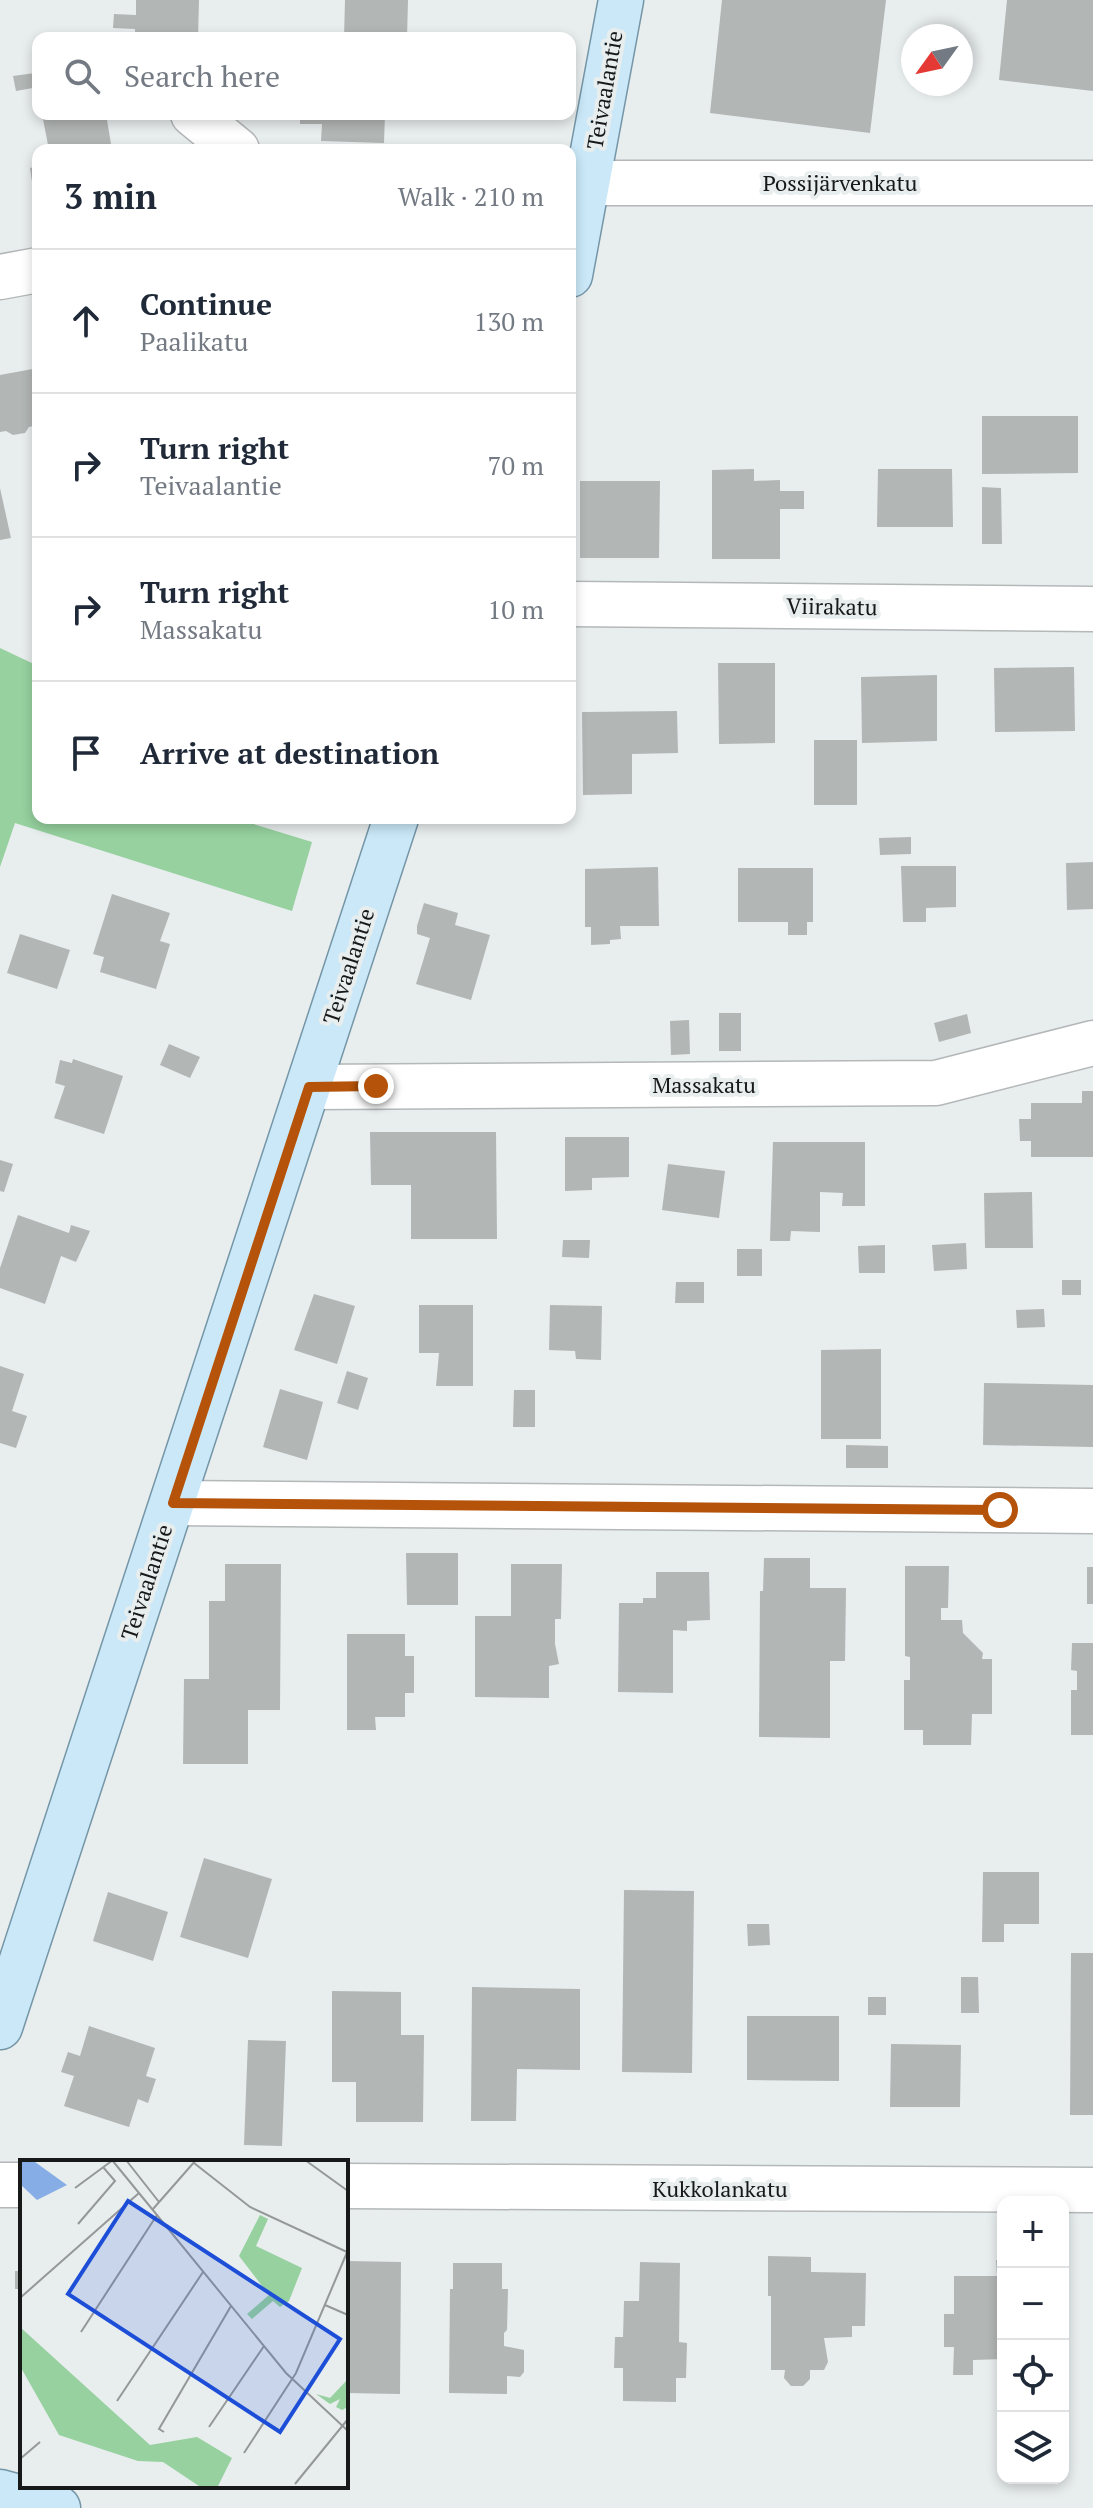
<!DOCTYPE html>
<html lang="en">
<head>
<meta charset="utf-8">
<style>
  :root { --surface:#fff; --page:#f6f6f7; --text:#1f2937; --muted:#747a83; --line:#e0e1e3 }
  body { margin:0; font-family:"PT Serif",serif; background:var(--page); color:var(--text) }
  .controls { position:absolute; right:24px; bottom:24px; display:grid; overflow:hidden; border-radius:16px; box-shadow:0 4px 12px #0003 }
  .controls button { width:72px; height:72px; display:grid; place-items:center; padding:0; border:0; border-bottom:2px solid var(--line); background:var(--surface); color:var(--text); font:40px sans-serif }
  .compass { position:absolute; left:901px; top:24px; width:72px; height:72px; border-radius:50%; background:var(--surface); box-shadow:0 4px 12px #0003; rotate:237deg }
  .stop { position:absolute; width:24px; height:24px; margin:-18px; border:6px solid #b45309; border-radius:50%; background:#fff }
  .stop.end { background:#b45309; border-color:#fff; box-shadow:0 2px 8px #0008 }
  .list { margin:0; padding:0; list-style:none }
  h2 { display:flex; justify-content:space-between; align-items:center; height:104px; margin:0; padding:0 32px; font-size:34px }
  h2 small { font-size:26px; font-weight:400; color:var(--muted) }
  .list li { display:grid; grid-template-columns:52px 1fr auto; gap:24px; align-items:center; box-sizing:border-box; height:144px; padding:0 32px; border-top:2px solid var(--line) }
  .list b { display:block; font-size:30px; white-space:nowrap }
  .list p { margin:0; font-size:26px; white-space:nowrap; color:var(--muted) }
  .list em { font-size:26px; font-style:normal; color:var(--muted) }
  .icon { flex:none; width:44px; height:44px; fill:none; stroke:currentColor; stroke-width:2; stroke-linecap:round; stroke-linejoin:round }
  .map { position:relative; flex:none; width:1093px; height:2508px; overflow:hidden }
  .search { position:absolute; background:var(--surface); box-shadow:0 4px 12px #0003; left:32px; top:32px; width:544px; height:88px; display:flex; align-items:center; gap:20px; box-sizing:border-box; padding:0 28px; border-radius:16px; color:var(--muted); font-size:30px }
  .panel { position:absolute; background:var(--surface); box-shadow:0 4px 12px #0003; left:32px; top:144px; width:544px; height:680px; border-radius:16px }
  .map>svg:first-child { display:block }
  .green { fill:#96d19f }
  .building { fill:#b2b6b5 }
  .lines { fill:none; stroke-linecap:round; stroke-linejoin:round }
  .minor-casing { stroke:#b4b8b9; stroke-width:47 }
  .major-casing { stroke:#7596a7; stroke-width:47 }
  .minor { stroke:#fff; stroke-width:44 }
  .major { stroke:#cae8f8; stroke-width:44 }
  .route { stroke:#b45309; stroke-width:10 }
  .labels { text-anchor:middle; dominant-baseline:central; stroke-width:8; stroke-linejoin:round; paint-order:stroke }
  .street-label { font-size:22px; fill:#171919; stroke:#e8edee }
  .inset-road { fill:none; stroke:#949899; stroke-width:2 }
  .view { fill:#1d4ed8; fill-opacity:0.15; stroke:#1d4ed8; stroke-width:4 }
  .inset-edge { fill:none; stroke:#171919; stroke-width:4 }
</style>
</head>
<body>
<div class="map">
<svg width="1093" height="2508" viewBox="0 0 1093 2508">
  <rect width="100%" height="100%" fill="#e8edee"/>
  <path class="green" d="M0 648 38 666V818H234L312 842 292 911 15 823 0 867Z"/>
  <path class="building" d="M136 0H199L198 38 135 36V29L113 28 114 14 136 15Z
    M345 0H408L407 38H344Z
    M722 0H886L870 133 710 113Z
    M1007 0H1093V91L999 80Z
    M38 64V87L16 91 13 76 35 73 34 65Z
    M42 114H106L112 150H49Z
    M300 114H385L384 143 321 141 322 124H300Z
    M38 166V181L32 182 30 168Z
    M38 368V425L29 427 25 433 13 435 6 431 0 432V375Z
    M982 416H1078V473L982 474Z
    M754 469V481L780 480V491H804V509H780V559H712V470Z
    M878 469H952L953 527H877Z
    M580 481H660L659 558H580Z
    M982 487 1001 488 1002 544H982Z
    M0 488 11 538 0 540Z
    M718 663H775V743L719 744Z
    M1074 667 1075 731 995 732 994 668Z
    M937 675V741L862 743 861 677Z
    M677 711 678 753 632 754V794L583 795 582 712Z
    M570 712H574L575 742H570Z
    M814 740H857V805H814Z
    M911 837V854L880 855 879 838Z
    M1093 862V909L1067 910 1066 863Z
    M901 866H956V907L926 908V922H903Z
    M658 867 659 926H620L621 939 610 940V944L591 945V927H585V869Z
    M738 868H813V922H807V935H788V922H738Z
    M112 894 170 913 160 941 170 944 156 989 100 972 104 957 93 954Z
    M424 903 458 913 455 925 490 935 471 1000 416 984 430 938 417 934V926Z
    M20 934 70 950 57 989 7 973Z
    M719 1013H741V1051H719Z
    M967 1014 971 1033 939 1042 934 1023Z
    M689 1020 690 1054 671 1055 670 1021Z
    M169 1044 200 1057 190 1078 160 1065Z
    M73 1059 123 1076 104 1134 54 1118 65 1086 55 1083 60 1060 72 1063Z
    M1082 1091H1093V1157H1031V1141H1020L1019 1119H1031V1103H1082Z
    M370 1132H496L497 1239H411V1185H371Z
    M565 1137H629V1177L592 1178V1190L565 1191Z
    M773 1142H865V1206H842L843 1193 820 1192V1232L791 1231 790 1241H770Z
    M0 1160 13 1164 4 1192 0 1191Z
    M668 1164 725 1171 719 1218 662 1210Z
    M1032 1192 1033 1248H985L984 1193Z
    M18 1215 69 1233 71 1225 90 1231 76 1262 61 1256 45 1304 0 1288V1268Z
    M563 1240H590L589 1258 562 1257Z
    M966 1243 967 1269 934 1271 932 1245Z
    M885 1245V1273H859L858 1246Z
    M737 1249H762V1276H737Z
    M1062 1280H1081V1295H1062Z
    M676 1282H704V1303H675Z
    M314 1294 355 1306 337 1364 294 1350Z
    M419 1305H473V1386H436L439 1353H419Z
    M550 1305 602 1306 601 1360 576 1359 575 1351 549 1350Z
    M1044 1309 1045 1327 1017 1328 1016 1310Z
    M881 1349V1439H821V1350Z
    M0 1366 24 1374 12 1411 27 1416 16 1448 0 1443Z
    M347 1371 368 1378 358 1410 337 1403Z
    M984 1383 1093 1385V1447L983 1445Z
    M280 1389 323 1402 307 1460 263 1447Z
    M514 1390H535V1427H513Z
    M846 1445 888 1446V1468H846Z
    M406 1553H458V1605H407Z
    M764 1558H810V1588H846L845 1661H830V1738L759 1737 760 1591H763Z
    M225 1564H281L280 1710H248V1764H183L184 1679H209V1601H225Z
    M511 1564H562L561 1619H555V1644L559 1664 549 1666V1698L475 1697V1616H511Z
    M905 1566H949L948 1608H941V1620H962L963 1633 983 1653 982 1659H992V1714H972L971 1745H923V1730H904V1680H910V1657L905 1656Z
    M1087 1567H1093V1604H1087Z
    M656 1572H709L710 1620 687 1621V1631L673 1630V1693L618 1692 619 1603H643V1598H656Z
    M347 1634H405V1656H414V1693H405V1717H375L376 1730H347Z
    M1072 1643H1093V1735H1071V1690H1077V1671L1071 1670Z
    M204 1858 272 1879 248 1958 180 1937Z
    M983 1872H1039V1924H1004V1942H982Z
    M624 1890 694 1891 692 2073 622 2072Z
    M108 1892 168 1912 153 1961 93 1941Z
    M747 1924H769L770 1945 748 1946Z
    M1071 1953H1093V2115H1070Z
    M961 1977H978L979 2013H961Z
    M472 1987 580 1989V2070L517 2069 516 2121H471Z
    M332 1991 401 1992V2035H424L423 2122H356V2082H332Z
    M868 1997H886V2015H868Z
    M747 2016H839V2081L747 2080Z
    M89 2026 155 2048 146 2076 156 2079 148 2103 138 2099 129 2127 64 2106 74 2076 61 2072 68 2052 80 2056Z
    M248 2040 286 2041 282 2146 244 2145Z
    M891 2044 961 2045 960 2107H890Z
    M768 2256 811 2257V2272L866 2273 865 2326H852V2337L824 2338 828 2362 824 2370H810V2379L803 2386H791L784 2378 785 2370H771V2296H768Z
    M996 2260H1003V2359L973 2360V2375H953L954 2347H944V2314H954V2276H997Z
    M346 2261 401 2262 400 2394 346 2393Z
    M640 2262 680 2263 679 2342 687 2343 686 2378H676V2402L623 2401V2368H614L615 2337H623L624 2301H639Z
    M453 2263H502V2289H508L507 2330 504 2333V2346L524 2350V2372L520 2377 507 2376V2394L449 2393 450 2289H453Z
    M15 2271H22V2289H15Z"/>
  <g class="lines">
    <g class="minor-casing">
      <path id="minor" d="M193 114 237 150
        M570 183H1093
        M0 277 38 270
        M570 604 1093 609
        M309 1087 936 1083 1093 1043
        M173 1503 1093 1511
        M0 2185H22
        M346 2186 1093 2190"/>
    </g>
    <g class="major-casing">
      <path id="major" d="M570 275 621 0
        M0 2027 396 818
        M0 2492 58 2508"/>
    </g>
    <use href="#minor" class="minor"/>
    <use href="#major" class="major"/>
  </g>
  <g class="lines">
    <path class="route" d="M376 1086 309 1087 173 1503 1000 1510"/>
  </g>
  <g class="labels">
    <g class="street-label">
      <text transform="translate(604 90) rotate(-80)">Teivaalantie</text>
      <text x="840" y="182">Possijärvenkatu</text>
      <text transform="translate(832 606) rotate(1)">Viirakatu</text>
      <text transform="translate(348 966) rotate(-72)">Teivaalantie</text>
      <text x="704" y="1084">Massakatu</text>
      <text transform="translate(146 1582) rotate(-72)">Teivaalantie</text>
      <text x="720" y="2188">Kukkolankatu</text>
    </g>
  </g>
  <g transform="translate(20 2160)">
    <rect width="328" height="328" fill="#e8edee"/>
    <path d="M240 55 248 59 236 86 282 108 269 141 260 147 253 141 232 159 227 154 249 135 219 96ZM0 167 130 285 177 277 212 298 197 328H182L143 302 118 301 39 275 0 206ZM328 219V247L322 250 316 247 320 239 310 244 296 234 310 238Z" fill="#96d19f"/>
    <path d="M0 0 15 2 47 25 17 40 0 24Z" fill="#87ade6"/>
    <path class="inset-road" d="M92 0 266 213 328 271M106 0 139 42M285 0 328 31M174 3 230 47 327 92M55 28 93 0M133 49 176 0M58 64 95 21 83 7M0 138 119 33M305 145 328 155M61 172 137 55M97 241 183 112M189 267 244 186M144 272 139 269 211 146M224 293 276 213 328 90M0 299 20 282M275 324 328 259"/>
    <path class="view" d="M108 41 320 179 260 272 48 134Z"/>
    <rect width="328" height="328" class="inset-edge"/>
  </g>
</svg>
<div class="controls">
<button>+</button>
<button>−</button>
<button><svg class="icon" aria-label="locate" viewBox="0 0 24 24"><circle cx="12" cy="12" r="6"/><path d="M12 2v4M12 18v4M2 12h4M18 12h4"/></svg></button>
<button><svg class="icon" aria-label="layers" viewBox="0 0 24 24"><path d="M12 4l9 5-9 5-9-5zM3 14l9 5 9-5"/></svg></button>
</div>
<svg class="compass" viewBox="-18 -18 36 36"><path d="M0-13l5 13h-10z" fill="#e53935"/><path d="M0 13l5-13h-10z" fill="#747a83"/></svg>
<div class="stop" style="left:1000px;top:1510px"></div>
<div class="stop end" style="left:376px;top:1086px"></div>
<div class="search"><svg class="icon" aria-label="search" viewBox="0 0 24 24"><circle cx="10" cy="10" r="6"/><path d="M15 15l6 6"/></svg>Search here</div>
<section class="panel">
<h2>3 min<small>Walk · 210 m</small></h2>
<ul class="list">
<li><svg class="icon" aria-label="ahead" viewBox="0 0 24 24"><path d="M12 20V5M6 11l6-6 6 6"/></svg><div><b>Continue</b><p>Paalikatu</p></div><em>130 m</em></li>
<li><svg class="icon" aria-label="right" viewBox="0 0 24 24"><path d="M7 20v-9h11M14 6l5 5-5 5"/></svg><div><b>Turn right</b><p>Teivaalantie</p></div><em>70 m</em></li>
<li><svg class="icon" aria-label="right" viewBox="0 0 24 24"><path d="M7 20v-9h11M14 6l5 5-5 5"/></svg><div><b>Turn right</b><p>Massakatu</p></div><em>10 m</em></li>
<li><svg class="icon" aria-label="arrive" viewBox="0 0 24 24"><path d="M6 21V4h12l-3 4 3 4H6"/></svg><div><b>Arrive at destination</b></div></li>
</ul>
</section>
</div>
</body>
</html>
